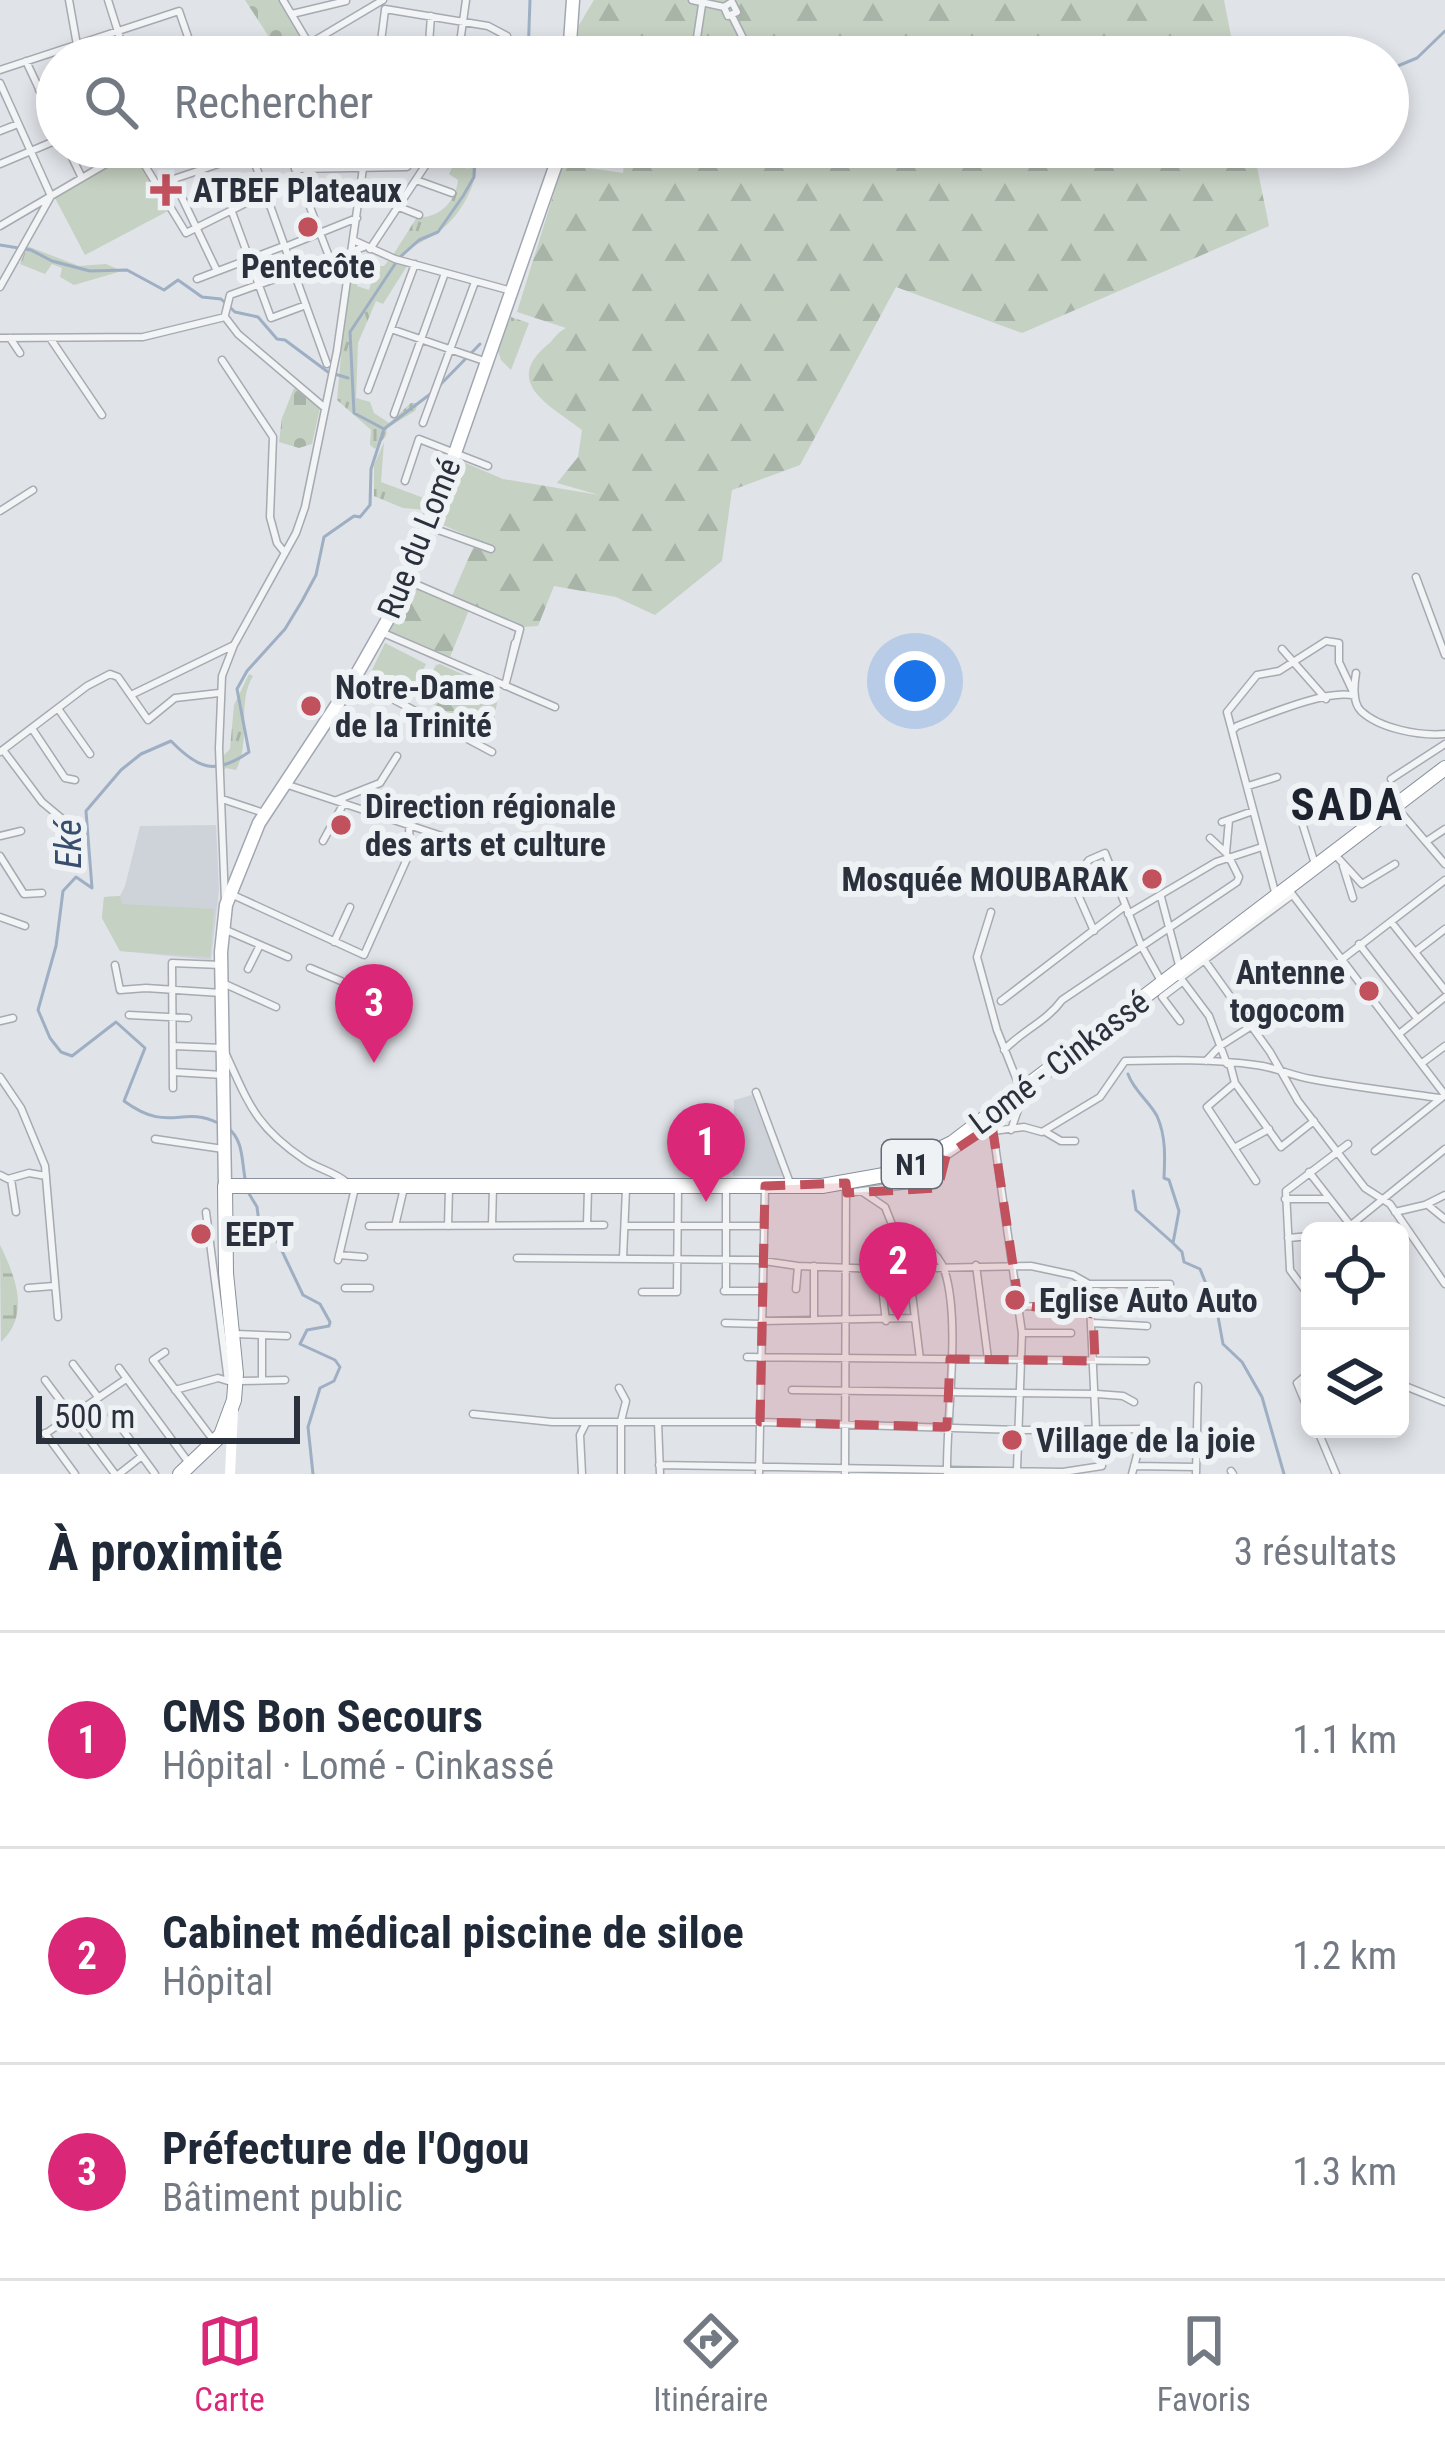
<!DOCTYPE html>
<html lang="fr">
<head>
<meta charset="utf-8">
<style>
  :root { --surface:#fff; --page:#f6f6f7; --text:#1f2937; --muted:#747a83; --line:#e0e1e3; --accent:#db2777 }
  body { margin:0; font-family:"Roboto Condensed",sans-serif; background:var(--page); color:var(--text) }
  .controls { position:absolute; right:36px; bottom:36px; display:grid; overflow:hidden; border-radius:18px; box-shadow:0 6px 18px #0003 }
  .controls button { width:108px; height:108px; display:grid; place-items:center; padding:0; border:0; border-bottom:3px solid var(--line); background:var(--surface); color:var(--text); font:60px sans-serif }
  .scale { position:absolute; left:36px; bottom:30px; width:264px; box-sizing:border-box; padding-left:12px; border:6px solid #2a313d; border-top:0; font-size:33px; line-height:42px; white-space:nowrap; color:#2a313d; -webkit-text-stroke:9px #eff2f5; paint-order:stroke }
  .you { position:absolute; left:915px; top:681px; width:42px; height:42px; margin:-30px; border:9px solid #fff; border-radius:50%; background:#1a73e8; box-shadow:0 0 0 18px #1a73e833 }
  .badge { display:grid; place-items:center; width:78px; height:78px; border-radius:50%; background:var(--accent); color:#fff; font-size:39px; font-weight:700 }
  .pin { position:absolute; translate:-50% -99px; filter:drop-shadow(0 3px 6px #0008) }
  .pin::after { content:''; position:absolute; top:63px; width:42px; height:36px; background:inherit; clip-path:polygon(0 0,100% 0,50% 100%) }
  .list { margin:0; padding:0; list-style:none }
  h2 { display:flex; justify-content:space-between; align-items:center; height:156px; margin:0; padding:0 48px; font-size:51px }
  h2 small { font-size:39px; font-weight:400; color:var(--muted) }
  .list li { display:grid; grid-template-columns:78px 1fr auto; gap:36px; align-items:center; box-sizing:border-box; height:216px; padding:0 48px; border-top:3px solid var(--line) }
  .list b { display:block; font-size:45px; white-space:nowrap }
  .list p { margin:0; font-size:39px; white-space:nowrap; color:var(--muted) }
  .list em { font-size:39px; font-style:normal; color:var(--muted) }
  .icon { flex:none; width:66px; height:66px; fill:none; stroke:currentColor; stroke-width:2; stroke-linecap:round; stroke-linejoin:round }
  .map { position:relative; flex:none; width:1445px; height:1474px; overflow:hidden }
  .search { position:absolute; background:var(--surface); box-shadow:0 6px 18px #0003; left:36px; right:36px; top:36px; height:132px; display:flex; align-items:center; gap:30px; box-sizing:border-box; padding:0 42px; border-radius:66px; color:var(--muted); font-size:45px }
  .sheet { height:804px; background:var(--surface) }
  nav { display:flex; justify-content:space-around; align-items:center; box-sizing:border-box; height:168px; border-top:3px solid var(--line); background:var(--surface); font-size:33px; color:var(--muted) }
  nav a { display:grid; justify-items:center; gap:6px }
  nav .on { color:var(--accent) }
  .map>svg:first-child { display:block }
  .built { fill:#ced2d9 }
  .grass { fill:url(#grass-tufts) }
  .forest { fill:url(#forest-firs) }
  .wetland { fill:url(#wetland-marsh) }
  .cemetery { fill:url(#cemetery-stones) }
  .pitch { fill:#c5d1c2 }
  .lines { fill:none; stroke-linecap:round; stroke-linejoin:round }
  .stream { stroke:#9eafc4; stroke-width:3 }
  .minor-casing { stroke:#a6aab1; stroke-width:9 }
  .primary-casing { stroke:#a1a7b2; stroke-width:15 }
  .trunk-casing { stroke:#89909d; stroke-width:16 }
  .minor { stroke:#f2f4f6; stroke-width:6 }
  .secondary { stroke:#fff; stroke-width:10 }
  .primary { stroke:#fff; stroke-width:12 }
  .trunk { stroke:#fff; stroke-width:14 }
  .marked { fill:#c1515d; fill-opacity:0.2; stroke:#c1515d; stroke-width:9; stroke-dasharray:24 15; stroke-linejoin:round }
  .poi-dot { fill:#c1515d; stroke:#eff2f5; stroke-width:4.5 }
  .labels { text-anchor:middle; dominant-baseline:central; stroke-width:12; stroke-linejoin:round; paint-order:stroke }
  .shield { fill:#eff2f5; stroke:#656b74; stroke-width:3 }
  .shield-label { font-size:30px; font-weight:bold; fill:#2a313d }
  .poi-label { font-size:33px; font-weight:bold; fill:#2a313d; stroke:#eff2f5; text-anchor:start }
  .street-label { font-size:33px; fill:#2a313d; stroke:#eff2f5 }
  .water-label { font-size:36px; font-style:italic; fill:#384e6d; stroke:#eff2f5 }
  .district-label { font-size:45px; font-weight:bold; letter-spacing:3px; fill:#1c222e; stroke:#eff2f5 }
</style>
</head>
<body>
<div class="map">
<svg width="1445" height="1474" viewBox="0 0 1445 1474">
  <defs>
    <pattern id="grass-tufts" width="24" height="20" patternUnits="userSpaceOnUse" patternTransform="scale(3)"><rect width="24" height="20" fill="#c5d1c2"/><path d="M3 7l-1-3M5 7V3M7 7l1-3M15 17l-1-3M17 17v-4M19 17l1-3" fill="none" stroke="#a9b4a8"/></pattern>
    <pattern id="forest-firs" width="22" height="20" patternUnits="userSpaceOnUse" patternTransform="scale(3)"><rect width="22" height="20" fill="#c5d1c2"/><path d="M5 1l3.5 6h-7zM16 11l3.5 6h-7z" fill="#a9b4a8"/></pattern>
    <pattern id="wetland-marsh" width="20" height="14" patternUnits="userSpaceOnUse" patternTransform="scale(3)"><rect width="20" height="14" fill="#c5d1c2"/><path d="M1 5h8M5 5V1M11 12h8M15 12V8" fill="none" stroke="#a9b4a8"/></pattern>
    <pattern id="cemetery-stones" width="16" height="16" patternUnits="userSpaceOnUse" patternTransform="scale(3)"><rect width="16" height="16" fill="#c5d1c2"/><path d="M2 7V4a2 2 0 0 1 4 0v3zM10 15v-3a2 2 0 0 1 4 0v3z" fill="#a9b4a8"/></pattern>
  </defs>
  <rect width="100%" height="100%" fill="#e0e3e8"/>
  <path class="built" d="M216 825 219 890 211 960 120 951 102 918 104 897 120 896 125 886 140 826Z
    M752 1095 783 1175 781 1176H733L734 1100Z"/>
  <path class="grass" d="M476 159C479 183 460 215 442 229 428 240 413 245 399 257L393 255 417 217C438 219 456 202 458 180L449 174 454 164 468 169Z
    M27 246 79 266 106 264 122 271 74 285 60 277 62 268 52 264 45 274 20 264Z
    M388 261 407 266 383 304 376 301 358 343 356 398 370 402 374 413 389 423 411 403H418L415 411 387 428 386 436 375 449 370 445 371 430 337 400 345 311 355 263 361 271 357 286 369 290 376 266H384Z
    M511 317 529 323 511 370 501 360 497 348Z
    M384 442 381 482 429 500 426 510 403 508 374 496V465Z
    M249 674 253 676C236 704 252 740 236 770L226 768 222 772 221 758 230 749 234 705Z"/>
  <path class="forest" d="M594 0H1224L1235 57H575L579 25Z
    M626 147H1253L1269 226 1022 333 896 287 800 465 732 490 722 561 655 615 616 597 554 586 538 626 522 627 452 596 503 479 599 495 557 483 578 457 582 430C553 407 502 384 546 346 555 339 556 333 566 328L517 312 563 164 623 173Z
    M413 586 469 610 450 657 390 631Z
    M440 664 499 691 492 731 476 728 419 696 436 665Z"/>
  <path class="wetland" d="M0 1245C15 1276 31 1314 1 1342Z"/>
  <path class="cemetery" d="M245 0H281L306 43 282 57Z
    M294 388 320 408 312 444 299 448 279 442 282 418Z"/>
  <path class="pitch" d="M134 150 168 211 85 255 55 198Z
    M463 462 503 479 478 540 438 523Z
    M385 643 426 664 413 690 372 670Z
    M120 896 122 904 214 909 210 957 120 951 102 918 104 897Z"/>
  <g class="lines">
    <path class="stream" d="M528 57 530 0
      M1388 70 1417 58 1445 31
      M0 245 31 250 52 261 90 271 127 270 164 290 178 280 202 297 221 299 235 312 258 317 277 339 285 340 328 372 348 378
      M440 385 480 344
      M384 429 433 392
      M1128 1074C1134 1091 1149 1101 1157 1116 1166 1136 1165 1158 1164 1178L1169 1180 1179 1211 1173 1243 1182 1252 1184 1262 1200 1269 1217 1311 1223 1344 1242 1362 1262 1397 1284 1474
      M218 1123C181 1105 169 1134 124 1101L145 1048 116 1022 72 1056 61 1052 50 1038 38 1010 56 946 63 891 76 877 92 888 86 811 121 770 141 754 171 741C199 770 216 775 249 752L237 689 247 671 285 629 302 601 316 575 324 537 354 516 360 517 370 505 371 469 384 429 354 413 350 332 399 258 419 240 438 232 463 196 474 177 475 147
      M227 1127C245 1141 241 1163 246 1183
      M1133 1191 1136 1210 1173 1243
      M248 1192 257 1207 259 1223 271 1228 303 1295 320 1304 330 1322 329 1326 307 1330 300 1344 335 1360 340 1367 334 1381 320 1388 308 1427 313 1474"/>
    <g class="minor-casing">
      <path id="minor" d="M69 0 77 45
        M108 0 126 57
        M283 0 309 44
        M692 0 724 7 732 2 737 12 728 16 724 7
        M385 9 488 26 507 36
        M292 14 346 1
        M732 16 746 44
        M287 57 383 0
        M379 57 385 10
        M428 57 431 16
        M458 57 466 0
        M694 57 702 5
        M26 61 57 127
        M0 70 179 11 195 57
        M0 83 51 196 0 226
        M39 90 57 82
        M0 131 18 124
        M67 147 82 178
        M105 147 111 161
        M249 147 327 364
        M347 147 359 168
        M135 148 144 164 192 147
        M288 150 330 259
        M0 164 57 140
        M144 164 186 233 266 193
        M295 169 407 167 419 147
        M173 179 217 271
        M416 180 452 193
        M156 185 251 153 288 151
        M399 207 419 215
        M232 212 271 318 306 305
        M353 240 395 259 508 290
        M285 247 357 218
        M370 249 433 154
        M197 279 284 246
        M0 287 51 196 135 147
        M225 315 230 295 364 247
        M391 329 487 362
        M0 338 143 337 225 317 238 334 325 408
        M10 338 20 353
        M50 338 102 415
        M222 360 273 437 270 517 277 543 285 553
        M368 390 415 264
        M394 414 445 273
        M423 423 475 282
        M405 481 419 439 488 466
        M0 511 33 490
        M427 526 491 549
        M1416 577 1445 655
        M406 580 520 629 505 686
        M381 632 555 707
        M1282 649 1326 699
        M1356 673C1354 685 1352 702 1361 711 1380 729 1420 736 1445 734
        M357 680 492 752
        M506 682 515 643
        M131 695 234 645
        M59 710 90 754
        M33 730 65 778 75 780
        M1232 731 1237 726C1265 716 1329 688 1355 696L1339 662V643L1326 641 1279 671 1257 675 1227 712 1275 892
        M3 750 42 802 66 822
        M0 752 87 686 110 674 118 677 148 720 175 698 219 693
        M1391 779 1445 744
        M285 784 481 849
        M1248 786 1277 777
        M222 799 264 813
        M337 800 380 783 397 756
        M1397 808 1445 864
        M1298 810 1315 864
        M1222 822 1253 811
        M0 836 21 831
        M1210 838 1224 851
        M323 841 344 803
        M1427 841 1445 829
        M1226 853 1229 820
        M0 856 24 894 42 893
        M1339 859 1362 884 1395 864
        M1343 866 1353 898
        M1289 890 1445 1095 1375 1151
        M233 895 364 955 410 852 409 825
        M1161 897 1180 969
        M225 901 219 748 222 676 234 645 296 533 305 507 337 351 366 147
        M991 912 977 957 997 1030 1020 1088
        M1128 914 1216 862 1262 847
        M0 917 25 926
        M1392 923 1445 990
        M226 930 288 957
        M1094 931 1072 881 1089 860 1105 853 1141 945 1161 981
        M334 942 350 907
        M1359 944 1416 1017
        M1415 952 1445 929
        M1341 960 1445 880
        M1205 961 1270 1052 1298 1101 1365 1188 1390 1204 1445 1284
        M115 965 120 990 146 988 221 993
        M310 968 341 981
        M248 969 260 945
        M1179 976 1209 1016 1227 1064
        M1183 976 1292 895
        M225 984 276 1007
        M1001 1001 1125 906
        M129 1015 188 1018
        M0 1021 13 1018
        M1180 1021 1162 997 1182 982
        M1399 1034 1445 997
        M173 1046 223 1048C248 1101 253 1125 305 1160 318 1169 335 1172 346 1182
        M1004 1050C1023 1030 1046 1022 1062 1000L1237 882 1239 877 1229 857
        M1206 1061 1220 1046 1250 1027
        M1422 1063 1445 1046
        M1230 1064 1235 1083 1281 1147 1314 1121
        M173 1072 223 1075
        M0 1077 21 1108 45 1166 58 1317
        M1235 1083 1207 1107 1256 1181
        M173 1088 172 963 221 965
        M756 1092 790 1183
        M1011 1130 1021 1101
        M993 1131 1024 1127 1042 1132 1100 1097 1125 1061C1168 1060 1213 1059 1256 1065 1275 1067 1292 1076 1311 1079 1355 1087 1396 1092 1440 1098
        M993 1131 1022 1333 1017 1469
        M1044 1131 1061 1141H1075
        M155 1139 223 1149
        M1236 1147 1269 1129
        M1309 1172 1355 1231
        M0 1175 8 1179 29 1173 46 1176
        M11 1179 16 1212
        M726 1189V1291
        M861 1191 885 1207 895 1232C915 1237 939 1251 945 1272 961 1324 946 1417 947 1474
        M847 1193 936 1181 946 1156 992 1125
        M1285 1199H1330
        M1429 1206 1445 1219
        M206 1212 228 1381
        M1395 1212 1425 1205 1445 1195
        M587 1224 588 1189
        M492 1225 493 1187
        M1351 1225 1445 1149
        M369 1226 604 1225
        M395 1226 404 1188
        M448 1226 449 1189
        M625 1226H764
        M1288 1238 1310 1236
        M339 1255 364 1257
        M1309 1257 1310 1254
        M517 1258 757 1260 798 1266 880 1269 1031 1266 1073 1275 1089 1284H1170
        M623 1258 626 1189
        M338 1260 355 1188
        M976 1265 988 1359
        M814 1266V1320
        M909 1269 920 1359
        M880 1271 886 1321
        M1089 1284 1096 1430
        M28 1288 54 1286
        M345 1288H370
        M796 1289 798 1266
        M724 1291H763
        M642 1292H677L678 1187
        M1310 1297 1290 1270 1286 1191 1348 1144
        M1020 1306 1082 1308 1093 1314
        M762 1321 914 1318
        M725 1323 762 1324
        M1093 1323 1147 1326
        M1022 1333H1071
        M235 1334 287 1336
        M262 1336V1380
        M165 1352 153 1360 214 1441
        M747 1357 1146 1361
        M73 1364 98 1397
        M119 1368 189 1463
        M1310 1372 1297 1383 1310 1414
        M45 1380 115 1474
        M239 1381 285 1380
        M1400 1384 1445 1402
        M619 1388 626 1401 621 1421V1474
        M175 1390 218 1378 228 1381
        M792 1390 1097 1394 1123 1396 1134 1402
        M473 1414 552 1422H760L1020 1430 1144 1429 1132 1474
        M112 1415 155 1474
        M658 1422 660 1474
        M1317 1429 1336 1474
        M45 1433 75 1474
        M45 1434 126 1379
        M659 1465 1063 1472 1102 1466
        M1134 1466 1196 1467
        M1231 1471 1233 1474
        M119 1474 142 1456
        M582 1474 580 1435 586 1423
        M759 1474 765 1189
        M845 1474 846 1183
        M1196 1474 1198 1386"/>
    </g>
    <g class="primary-casing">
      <path id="primary" d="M569 57 573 0
        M225 1186 221 952 226 905 259 823 354 679 396 605 455 453 562 147"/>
    </g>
    <g class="trunk-casing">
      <path id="trunk" d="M180 1474 221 1435 234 1400 236 1374 226 1273 225 1186H822L884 1175 952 1143 1445 768"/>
    </g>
    <use href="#minor" class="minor"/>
    <path class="secondary" d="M230 1474 233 1411"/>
    <use href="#primary" class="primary"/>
    <use href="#trunk" class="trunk"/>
  </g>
  <path class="marked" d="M992 1125 1019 1305 1093 1314 1095 1361 950 1359 947 1427 760 1422 765 1186 846 1183 847 1193 938 1188 946 1156Z"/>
  <g class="poi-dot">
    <path d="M160 172h12v12h12v12h-12v12h-12v-12h-12v-12h12z"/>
    <circle cx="308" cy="227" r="12"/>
    <circle cx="311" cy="706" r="12"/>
    <circle cx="341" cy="825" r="12"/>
    <circle cx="1152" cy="879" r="12"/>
    <circle cx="1369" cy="991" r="12"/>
    <circle cx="201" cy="1234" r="12"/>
    <circle cx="1015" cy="1300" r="12"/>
    <circle cx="1012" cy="1440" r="12"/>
  </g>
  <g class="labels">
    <rect class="shield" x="882" y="1140" width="60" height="48" rx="9"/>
    <g class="shield-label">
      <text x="912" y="1164">N1</text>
    </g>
    <g class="poi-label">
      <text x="193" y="190">ATBEF Plateaux</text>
      <text x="308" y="266" text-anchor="middle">Pentecôte</text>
      <text x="335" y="687">Notre-Dame<tspan x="335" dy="38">de la Trinité</tspan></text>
      <text x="365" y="806">Direction régionale<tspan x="365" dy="38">des arts et culture</tspan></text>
      <text x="1128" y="879" text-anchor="end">Mosquée MOUBARAK</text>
      <text x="1345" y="972" text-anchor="end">Antenne<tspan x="1345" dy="38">togocom</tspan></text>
      <text x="225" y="1234">EEPT</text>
      <text x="1039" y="1300">Eglise Auto Auto</text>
      <text x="1036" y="1440">Village de la joie</text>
    </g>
    <g class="street-label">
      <text transform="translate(419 538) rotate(-68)">Rue du Lomé</text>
      <text transform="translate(1059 1062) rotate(-37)">Lomé - Cinkassé</text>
    </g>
    <g class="water-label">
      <text transform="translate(69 844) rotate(-90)">Eké</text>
    </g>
    <g class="district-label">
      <text x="1348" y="804">SADA</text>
    </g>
  </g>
</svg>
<div class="controls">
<button><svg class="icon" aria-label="locate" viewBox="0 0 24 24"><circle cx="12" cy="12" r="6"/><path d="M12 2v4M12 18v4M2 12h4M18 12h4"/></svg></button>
<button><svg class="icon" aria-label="layers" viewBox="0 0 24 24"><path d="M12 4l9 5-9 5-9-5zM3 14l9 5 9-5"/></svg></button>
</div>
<div class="scale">500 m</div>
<div class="you"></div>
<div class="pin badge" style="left:706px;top:1202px">1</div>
<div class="pin badge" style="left:898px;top:1321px">2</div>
<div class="pin badge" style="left:374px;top:1063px">3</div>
<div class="search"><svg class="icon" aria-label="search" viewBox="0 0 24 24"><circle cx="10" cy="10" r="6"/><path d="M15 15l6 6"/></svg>Rechercher</div>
</div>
<section class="sheet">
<h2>À proximité<small>3 résultats</small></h2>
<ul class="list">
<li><span class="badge">1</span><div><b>CMS Bon Secours</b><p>Hôpital · Lomé - Cinkassé</p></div><em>1.1 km</em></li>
<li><span class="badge">2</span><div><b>Cabinet médical piscine de siloe</b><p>Hôpital</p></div><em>1.2 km</em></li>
<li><span class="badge">3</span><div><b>Préfecture de l'Ogou</b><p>Bâtiment public</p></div><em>1.3 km</em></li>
</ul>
</section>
<nav>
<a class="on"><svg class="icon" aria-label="map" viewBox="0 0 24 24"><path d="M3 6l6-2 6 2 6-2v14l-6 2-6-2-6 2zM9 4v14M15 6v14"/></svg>Carte</a>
<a><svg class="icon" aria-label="directions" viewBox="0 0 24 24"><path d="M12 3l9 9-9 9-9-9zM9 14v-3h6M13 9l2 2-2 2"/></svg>Itinéraire</a>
<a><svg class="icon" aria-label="saved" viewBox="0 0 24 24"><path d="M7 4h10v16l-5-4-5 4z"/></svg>Favoris</a>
</nav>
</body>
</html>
